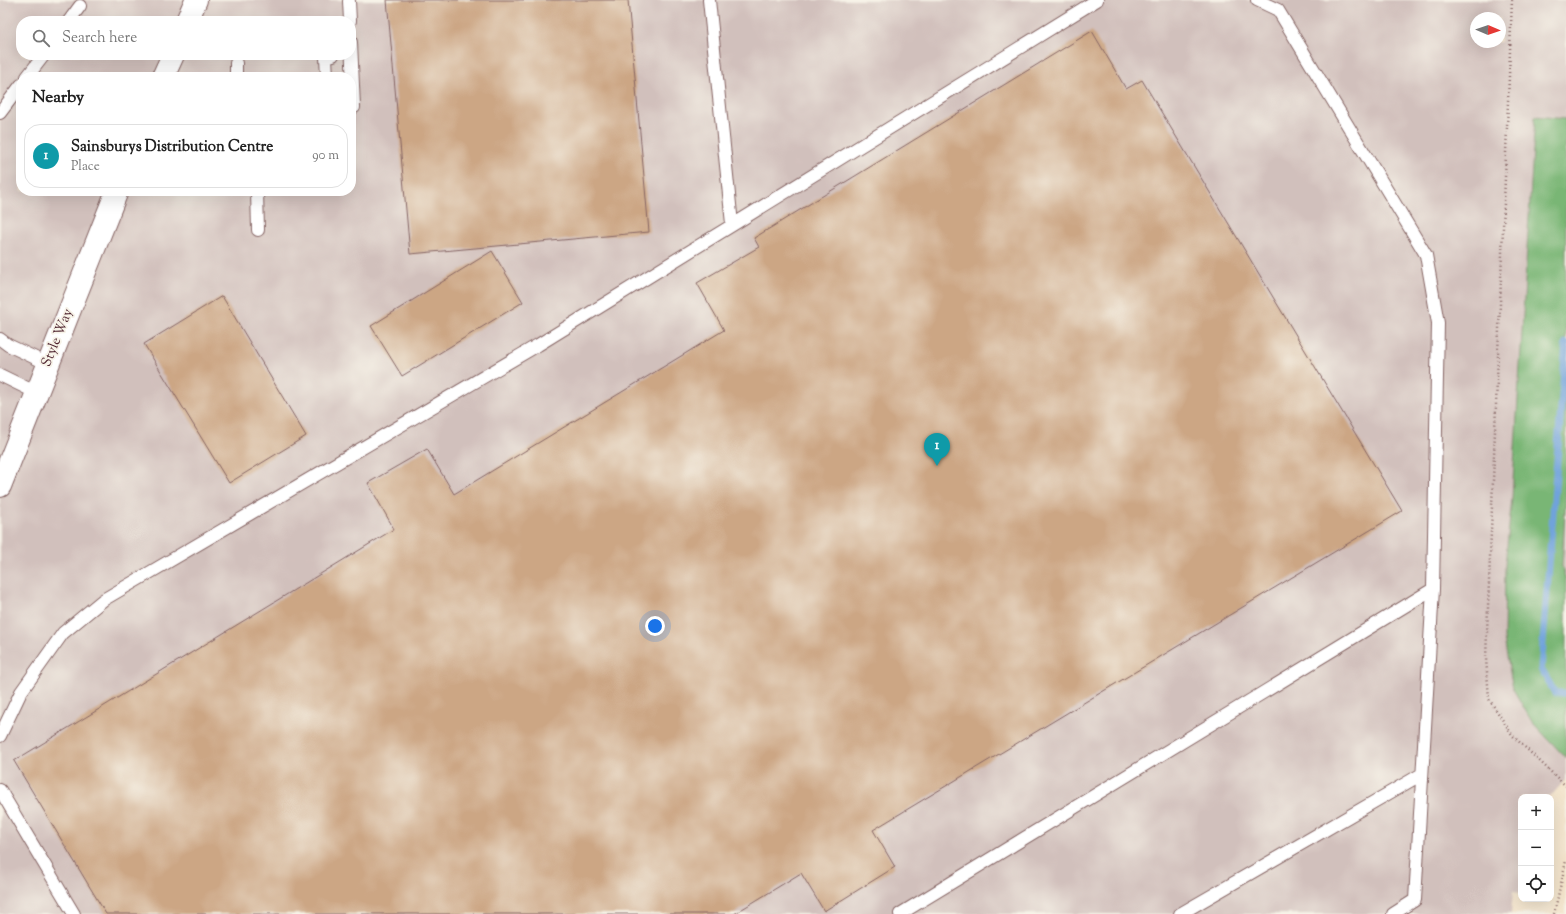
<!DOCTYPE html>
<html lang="en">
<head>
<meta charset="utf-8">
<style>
  :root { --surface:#fff; --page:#f2f2f2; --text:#222; --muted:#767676; --line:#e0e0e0; --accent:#c8321e }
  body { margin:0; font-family:"Sorts Mill Goudy",serif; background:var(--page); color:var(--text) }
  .controls { position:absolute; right:12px; bottom:12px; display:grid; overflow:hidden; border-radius:8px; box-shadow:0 4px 16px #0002 }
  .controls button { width:36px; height:36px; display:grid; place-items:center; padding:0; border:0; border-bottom:1px solid var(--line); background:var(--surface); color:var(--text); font:20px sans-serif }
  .compass { position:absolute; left:1470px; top:12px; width:36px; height:36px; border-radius:50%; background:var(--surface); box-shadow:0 4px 16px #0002; rotate:92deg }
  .you { position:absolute; left:655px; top:626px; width:14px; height:14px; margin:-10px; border:3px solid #fff; border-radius:50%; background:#1a73e8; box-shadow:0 0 0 6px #1a73e833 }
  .badge { display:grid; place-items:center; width:26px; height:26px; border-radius:50%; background:var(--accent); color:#fff; font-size:13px; font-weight:700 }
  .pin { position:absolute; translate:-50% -33px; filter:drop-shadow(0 1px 2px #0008) }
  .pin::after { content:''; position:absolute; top:21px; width:14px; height:12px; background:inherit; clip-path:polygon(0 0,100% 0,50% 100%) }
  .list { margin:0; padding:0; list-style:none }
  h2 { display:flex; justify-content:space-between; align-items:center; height:52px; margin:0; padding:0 16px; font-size:17px }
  h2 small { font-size:13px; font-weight:400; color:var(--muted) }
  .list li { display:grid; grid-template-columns:26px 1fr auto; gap:12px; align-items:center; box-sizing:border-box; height:64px; margin:0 8px 8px; padding:0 8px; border:1px solid var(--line); border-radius:16px }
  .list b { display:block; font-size:15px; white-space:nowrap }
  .list p { margin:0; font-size:13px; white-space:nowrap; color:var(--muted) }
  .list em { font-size:13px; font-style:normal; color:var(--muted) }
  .icon { flex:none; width:22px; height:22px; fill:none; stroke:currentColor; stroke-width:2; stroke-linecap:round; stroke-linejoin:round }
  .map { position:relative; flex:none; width:1566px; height:914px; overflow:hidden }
  .search { position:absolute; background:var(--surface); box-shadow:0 4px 16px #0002; left:16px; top:16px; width:340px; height:44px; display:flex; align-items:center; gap:10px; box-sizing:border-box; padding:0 14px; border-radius:16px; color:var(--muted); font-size:15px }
  .panel { position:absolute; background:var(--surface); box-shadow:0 4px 16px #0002; left:16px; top:72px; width:340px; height:124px; border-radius:16px }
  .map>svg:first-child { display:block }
  .industrial { fill:#d1c0bc; fill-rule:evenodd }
  .forest { fill:#79b675; stroke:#626a50 }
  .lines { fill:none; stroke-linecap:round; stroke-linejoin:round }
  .stream { stroke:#6fa3db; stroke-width:7 }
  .building { fill:#cca684 }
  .service-casing { stroke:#856463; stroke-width:14 }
  .minor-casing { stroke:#856463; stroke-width:24 }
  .path { stroke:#856463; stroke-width:2.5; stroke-dasharray:1 3; stroke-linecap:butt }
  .service { stroke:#fff; stroke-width:12 }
  .minor { stroke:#fff; stroke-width:22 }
  .labels { text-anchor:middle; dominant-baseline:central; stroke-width:3.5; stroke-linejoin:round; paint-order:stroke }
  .street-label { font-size:14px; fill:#4a1f2b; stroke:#f7f3e8 }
</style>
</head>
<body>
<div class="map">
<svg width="1566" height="914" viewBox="0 0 1566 914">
  <rect width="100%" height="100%" fill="#f7f3e8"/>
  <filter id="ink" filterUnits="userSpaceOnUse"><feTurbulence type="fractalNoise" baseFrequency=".025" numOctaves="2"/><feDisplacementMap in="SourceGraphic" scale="8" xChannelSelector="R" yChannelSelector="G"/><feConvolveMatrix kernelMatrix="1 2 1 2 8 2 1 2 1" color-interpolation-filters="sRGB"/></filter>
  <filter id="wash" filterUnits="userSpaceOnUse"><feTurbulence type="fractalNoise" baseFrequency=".012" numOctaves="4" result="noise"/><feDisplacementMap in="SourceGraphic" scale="16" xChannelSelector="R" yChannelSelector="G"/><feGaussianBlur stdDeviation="0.9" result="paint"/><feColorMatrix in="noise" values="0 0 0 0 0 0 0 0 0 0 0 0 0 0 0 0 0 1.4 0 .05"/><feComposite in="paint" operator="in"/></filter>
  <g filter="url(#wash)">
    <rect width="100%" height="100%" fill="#f3e3ca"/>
    <path class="industrial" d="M0 0H1566V779L1550 797H1521V893L1513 892 1511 914H0ZM1476 18H1500V42H1476ZM21 21H351V55H21ZM21 77H351V191H21Z"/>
    <path class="forest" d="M1535 116 1566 119V494L1562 567 1566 580V758L1532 722 1513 689 1504 639 1505 565 1512 498Z"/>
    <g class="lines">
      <path class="stream" d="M1566 343 1541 669 1555 693H1566"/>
    </g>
    <g id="blocks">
      <path class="building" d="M387 0H628L649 232 410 254Z
        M1092 31 1126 89 1142 80 1402 511 873 830 895 867 824 911 801 873 734 914H106L14 761 394 529 368 483 427 449 454 494 724 330 697 283 759 247 754 238Z
        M492 251 523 302 402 376 371 326Z
        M222 296 306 436 229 483 144 344Z"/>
    </g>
  </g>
  <g filter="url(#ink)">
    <use href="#blocks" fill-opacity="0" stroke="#856463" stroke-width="1"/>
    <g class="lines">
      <g class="service-casing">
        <path id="service" d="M709 0 732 224
          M1257 0 1278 10 1426 255 1438 323 1433 589 1415 900 1393 914
          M349 1 350 21
          M69 21 80 6
          M351 42 354 107 351 108
          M236 63V77
          M27 77 44 55
          M327 77 326 57 333 55
          M0 113 21 85
          M257 191 258 230
          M0 339 8 345 48 364
          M0 375 37 393
          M0 736 21 692 63 633 103 600 538 345 1097 0
          M0 790 74 914
          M900 914 1433 589
          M1180 914 1422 774"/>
      </g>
      <g class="minor-casing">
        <path id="minor" d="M187 21 196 0
          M163 77 173 55
          M0 486 117 191"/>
      </g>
      <path class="path" d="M1512 0 1486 658 1489 699 1513 736 1566 786
        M1554 914 1566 861"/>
      <use href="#service" class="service"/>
      <use href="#minor" class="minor"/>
    </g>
  </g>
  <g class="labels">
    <g class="street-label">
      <text transform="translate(58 338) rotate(-68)">Style Way</text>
    </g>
  </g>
</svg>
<div class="controls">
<button>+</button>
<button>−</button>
<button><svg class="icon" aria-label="locate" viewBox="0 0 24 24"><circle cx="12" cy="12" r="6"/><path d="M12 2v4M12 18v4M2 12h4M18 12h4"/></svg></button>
</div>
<svg class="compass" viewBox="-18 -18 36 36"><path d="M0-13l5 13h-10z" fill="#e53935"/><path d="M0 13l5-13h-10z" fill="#767676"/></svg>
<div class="you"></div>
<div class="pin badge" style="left:937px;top:466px;background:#0f9aa8">1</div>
<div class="search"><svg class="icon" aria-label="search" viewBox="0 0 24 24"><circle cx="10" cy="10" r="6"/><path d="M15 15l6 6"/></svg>Search here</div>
<section class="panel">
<h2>Nearby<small></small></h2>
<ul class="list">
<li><span class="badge" style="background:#0f9aa8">1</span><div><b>Sainsburys Distribution Centre</b><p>Place</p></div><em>90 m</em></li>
</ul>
</section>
</div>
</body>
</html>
